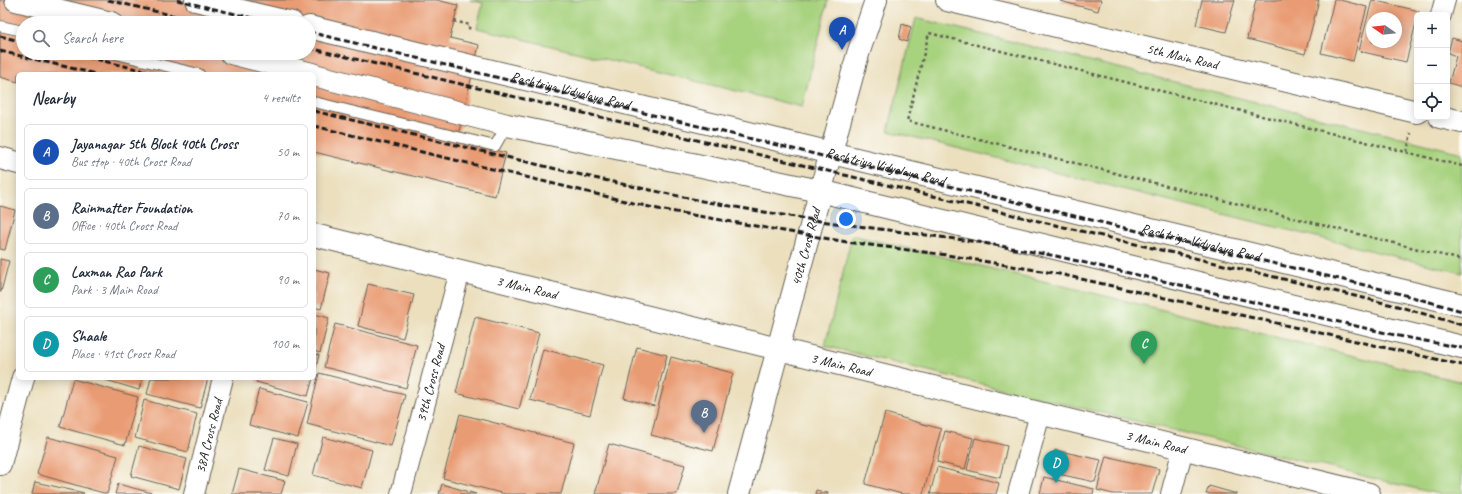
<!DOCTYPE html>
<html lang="en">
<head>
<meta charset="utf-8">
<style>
  :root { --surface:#fff; --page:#f6f6f7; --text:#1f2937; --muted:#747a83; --line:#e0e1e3; --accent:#d93025 }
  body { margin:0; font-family:Caveat,sans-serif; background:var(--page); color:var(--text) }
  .controls { position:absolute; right:12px; top:12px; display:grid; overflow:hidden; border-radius:6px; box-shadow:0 2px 10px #0003 }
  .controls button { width:36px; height:36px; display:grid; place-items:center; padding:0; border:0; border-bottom:1px solid var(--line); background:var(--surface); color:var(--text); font:20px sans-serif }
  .compass { position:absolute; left:1366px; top:12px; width:36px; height:36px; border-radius:50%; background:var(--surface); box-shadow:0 2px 10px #0003; rotate:284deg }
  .you { position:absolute; left:846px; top:219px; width:14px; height:14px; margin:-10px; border:3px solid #fff; border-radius:50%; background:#1a73e8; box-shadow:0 0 0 6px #1a73e833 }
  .badge { display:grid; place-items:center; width:26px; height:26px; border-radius:50%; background:var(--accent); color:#fff; font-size:13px; font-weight:700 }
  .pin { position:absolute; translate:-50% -33px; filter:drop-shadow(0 1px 2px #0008) }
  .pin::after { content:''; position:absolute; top:21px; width:14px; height:12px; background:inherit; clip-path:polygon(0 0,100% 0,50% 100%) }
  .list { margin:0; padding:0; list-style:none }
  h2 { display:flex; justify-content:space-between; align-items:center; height:52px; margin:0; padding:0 16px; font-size:17px }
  h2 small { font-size:13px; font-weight:400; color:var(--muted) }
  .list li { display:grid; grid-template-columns:26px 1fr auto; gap:12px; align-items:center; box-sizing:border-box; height:56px; margin:0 8px 8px; padding:0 8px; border:1px solid var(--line); border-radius:6px }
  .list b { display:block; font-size:15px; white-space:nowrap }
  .list p { margin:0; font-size:13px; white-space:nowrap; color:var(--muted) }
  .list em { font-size:13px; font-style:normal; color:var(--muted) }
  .icon { flex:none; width:22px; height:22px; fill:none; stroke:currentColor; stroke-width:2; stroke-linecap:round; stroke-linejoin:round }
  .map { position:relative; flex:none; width:1462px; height:494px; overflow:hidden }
  .search { position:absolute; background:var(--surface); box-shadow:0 2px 10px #0003; left:16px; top:16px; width:300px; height:44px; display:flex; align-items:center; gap:10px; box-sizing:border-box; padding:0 14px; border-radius:22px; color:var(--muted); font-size:15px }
  .panel { position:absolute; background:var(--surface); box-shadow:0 2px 10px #0003; left:16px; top:72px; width:300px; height:308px; border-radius:6px }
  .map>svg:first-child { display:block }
  .green { fill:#a7d27e; stroke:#62774d }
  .building { fill:#e99b73; fill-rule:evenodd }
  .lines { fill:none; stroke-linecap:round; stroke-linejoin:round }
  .service-casing { stroke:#646055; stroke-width:12 }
  .minor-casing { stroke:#646055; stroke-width:22 }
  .tertiary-casing { stroke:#646055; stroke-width:24 }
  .secondary-casing { stroke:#646055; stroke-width:24 }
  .path { stroke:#646055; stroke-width:2.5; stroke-dasharray:3 3; stroke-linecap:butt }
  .service { stroke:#fff; stroke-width:10 }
  .minor { stroke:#fff; stroke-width:20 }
  .tertiary { stroke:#fff; stroke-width:22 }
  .secondary { stroke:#fff; stroke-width:22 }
  .rail { stroke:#1c1c1c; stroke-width:3; stroke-dasharray:6 3; stroke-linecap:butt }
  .labels { text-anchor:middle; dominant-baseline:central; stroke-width:3; stroke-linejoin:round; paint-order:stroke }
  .street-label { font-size:14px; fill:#1c1c1c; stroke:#fdfcf7 }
</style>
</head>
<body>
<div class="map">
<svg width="1462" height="494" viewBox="0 0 1462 494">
  <rect width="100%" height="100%" fill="#fdfcf7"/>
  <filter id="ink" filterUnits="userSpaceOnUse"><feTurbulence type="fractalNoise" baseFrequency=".025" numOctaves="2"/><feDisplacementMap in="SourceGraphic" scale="8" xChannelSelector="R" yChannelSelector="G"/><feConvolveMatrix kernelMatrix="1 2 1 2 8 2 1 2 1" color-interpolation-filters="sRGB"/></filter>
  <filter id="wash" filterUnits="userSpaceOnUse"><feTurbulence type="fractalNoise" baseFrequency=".012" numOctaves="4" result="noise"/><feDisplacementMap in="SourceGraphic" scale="16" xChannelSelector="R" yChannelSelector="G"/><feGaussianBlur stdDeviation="0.9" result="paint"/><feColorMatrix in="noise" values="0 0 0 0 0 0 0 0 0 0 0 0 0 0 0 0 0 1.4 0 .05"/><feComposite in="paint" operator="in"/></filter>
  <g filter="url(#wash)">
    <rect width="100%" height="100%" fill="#ebdfbe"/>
    <path class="green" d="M470 0H828L802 107 477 28 483 3Z
      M916 18 1462 153V273L888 131Z
      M852 235 1462 382V494H1438L825 346Z"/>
    <g id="blocks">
      <path class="building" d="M0 0H436L458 5 450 38 479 45 457 140 506 153 495 196 314 152V74H18V82L0 77ZM23 23H309V53H23Z
        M1061 0H1101L1098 11 1060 1Z
        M1202 0H1235L1226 32 1196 25Z
        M1256 0H1319L1305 54 1247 39Z
        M1334 0H1340L1367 7 1353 61 1321 53Z
        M1372 0 1419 11 1406 62 1359 51ZM1372 18H1396V42H1372Z
        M902 24 911 27 907 42 899 39Z
        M1452 38 1462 41V87L1449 83 1456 56 1448 53Z
        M0 206 15 210 5 250 0 249Z
        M0 259 9 261 1 292H0Z
        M314 269 330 273 321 309 314 307Z
        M368 284 414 295 403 338 358 326Z
        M314 314 329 318 320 353 314 351Z
        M475 317 539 333 519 409 456 393Z
        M335 324 417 345 406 388 324 367Z
        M637 347 667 355 654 406 624 398Z
        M543 349 603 365 590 415 530 400Z
        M314 354 319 355 315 372 314 371Z
        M671 357 733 373 713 451 651 435Z
        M319 373 405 395 391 446 307 424Z
        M99 378H142L139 390Z
        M151 378H208L200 408 147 394Z
        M257 378H313L308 396 256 382Z
        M73 379 138 397 125 445 60 427Z
        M259 389 308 402 298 438 249 425Z
        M144 400 197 414 188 452 135 438Z
        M885 413 941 429 923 494H902L865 484Z
        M460 414 574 443 561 494H505L443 478Z
        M945 431 973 438 965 469 937 462Z
        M48 437 118 456 107 494 37 474Z
        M323 437 372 450 362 488 313 475Z
        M274 438 297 444 289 476 265 470Z
        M975 438 1007 446 1000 478 967 470Z
        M609 444 685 465 677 494H595Z
        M139 446 187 459 179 489 131 476Z
        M1055 450 1101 460 1095 482 1049 472Z
        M1106 456 1159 469 1152 494H1113L1097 490Z
        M937 467 999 483 996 494H930Z
        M239 469 285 481 281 494H232Z
        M1044 477 1094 489 1093 494H1040Z
        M35 482 84 493 83 494H32Z
        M118 484 156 494H115Z
        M442 484 476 494H439Z
        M1209 486 1237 494H1206Z
        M816 490 828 493V494H815Z"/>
    </g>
  </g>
  <g filter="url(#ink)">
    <use href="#blocks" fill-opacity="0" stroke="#646055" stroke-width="1"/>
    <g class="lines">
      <g class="service-casing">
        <path id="service" d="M0 26 23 31
          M112 53 199 74
          M314 102 495 146 507 125"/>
      </g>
      <g class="minor-casing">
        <g id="minor">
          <path d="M1441 15 1445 0"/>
          <path id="s1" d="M194 494 223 378"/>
          <path id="s2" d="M401 494 460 271"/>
          <path d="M1018 494 1040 414"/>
          <path d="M1171 494 1183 449"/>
        </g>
      </g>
      <g class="tertiary-casing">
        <g id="tertiary">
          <path id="s3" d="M947 0 1417 112"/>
          <path d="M1440 117 1462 122"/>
          <path d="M0 158 18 163"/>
          <path id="s4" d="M314 235 1369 494"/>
          <path d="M0 464 23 378"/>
          <path id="s5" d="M739 494 831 152 858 54 876 0"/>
        </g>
      </g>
      <g class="secondary-casing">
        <g id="secondary">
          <path d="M16 0 111 23"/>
          <path d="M196 0 292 23"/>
          <path id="s6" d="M309 27 1462 305"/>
          <path d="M231 53 312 74"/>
          <path d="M314 75 507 125 820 191 1462 347"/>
        </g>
      </g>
      <path class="path" d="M454 21 470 25 468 32
        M1407 152 1411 133
        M1462 166 929 33 907 121 1462 260"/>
      <use href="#service" class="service"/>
      <use href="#minor" class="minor"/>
      <use href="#tertiary" class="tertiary"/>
      <use href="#secondary" class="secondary"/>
      <path class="rail" d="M108 0 204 23
        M177 0 273 23
        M309 32 835 159 1394 292 1462 311
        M0 36 23 42
        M309 48 1397 306 1462 325
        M0 51 96 74
        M70 53 158 74
        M314 111 594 178 702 201 764 212 820 221 978 242 1056 256 1399 336 1462 348
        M314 126 658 209 847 242 947 255 1059 274 1462 365"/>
    </g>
  </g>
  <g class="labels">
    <g class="street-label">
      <text stroke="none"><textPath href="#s3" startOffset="242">5th Main Road</textPath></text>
      <text stroke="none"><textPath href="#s6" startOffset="269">Rashtriya Vidyalaya Road</textPath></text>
      <text stroke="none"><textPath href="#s6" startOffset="593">Rashtriya Vidyalaya Road</textPath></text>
      <text stroke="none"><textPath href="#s6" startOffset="917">Rashtriya Vidyalaya Road</textPath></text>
      <text stroke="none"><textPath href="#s5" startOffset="256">40th Cross Road</textPath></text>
      <text stroke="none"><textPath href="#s4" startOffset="219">3 Main Road</textPath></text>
      <text stroke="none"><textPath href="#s4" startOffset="543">3 Main Road</textPath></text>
      <text stroke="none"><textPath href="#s2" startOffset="115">39th Cross Road</textPath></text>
      <text stroke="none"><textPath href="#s1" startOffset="60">38A Cross Road</textPath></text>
      <text stroke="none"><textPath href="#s4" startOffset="867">3 Main Road</textPath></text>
    </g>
  </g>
</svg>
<div class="controls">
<button>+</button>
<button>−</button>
<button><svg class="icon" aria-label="locate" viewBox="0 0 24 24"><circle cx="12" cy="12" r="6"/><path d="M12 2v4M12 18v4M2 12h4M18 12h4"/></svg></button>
</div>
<svg class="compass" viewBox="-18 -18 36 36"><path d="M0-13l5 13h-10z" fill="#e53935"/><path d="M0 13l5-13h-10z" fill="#747a83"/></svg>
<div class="you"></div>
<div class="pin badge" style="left:842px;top:50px;background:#1a4fb4">A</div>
<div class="pin badge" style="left:704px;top:433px;background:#5c6f8a">B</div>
<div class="pin badge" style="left:1144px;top:364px;background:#2e9e5b">C</div>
<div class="pin badge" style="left:1056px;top:483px;background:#0f9aa8">D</div>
<div class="search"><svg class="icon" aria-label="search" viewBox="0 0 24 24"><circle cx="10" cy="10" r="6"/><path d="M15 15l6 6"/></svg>Search here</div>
<section class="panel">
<h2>Nearby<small>4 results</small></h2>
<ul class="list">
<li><span class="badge" style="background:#1a4fb4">A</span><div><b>Jayanagar 5th Block 40th Cross</b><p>Bus stop · 40th Cross Road</p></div><em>50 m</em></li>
<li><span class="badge" style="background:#5c6f8a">B</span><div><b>Rainmatter Foundation</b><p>Office · 40th Cross Road</p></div><em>70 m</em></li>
<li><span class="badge" style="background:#2e9e5b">C</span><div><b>Laxman Rao Park</b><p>Park · 3 Main Road</p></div><em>90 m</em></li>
<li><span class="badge" style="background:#0f9aa8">D</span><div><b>Shaale</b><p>Place · 41st Cross Road</p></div><em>100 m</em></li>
</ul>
</section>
</div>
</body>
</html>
